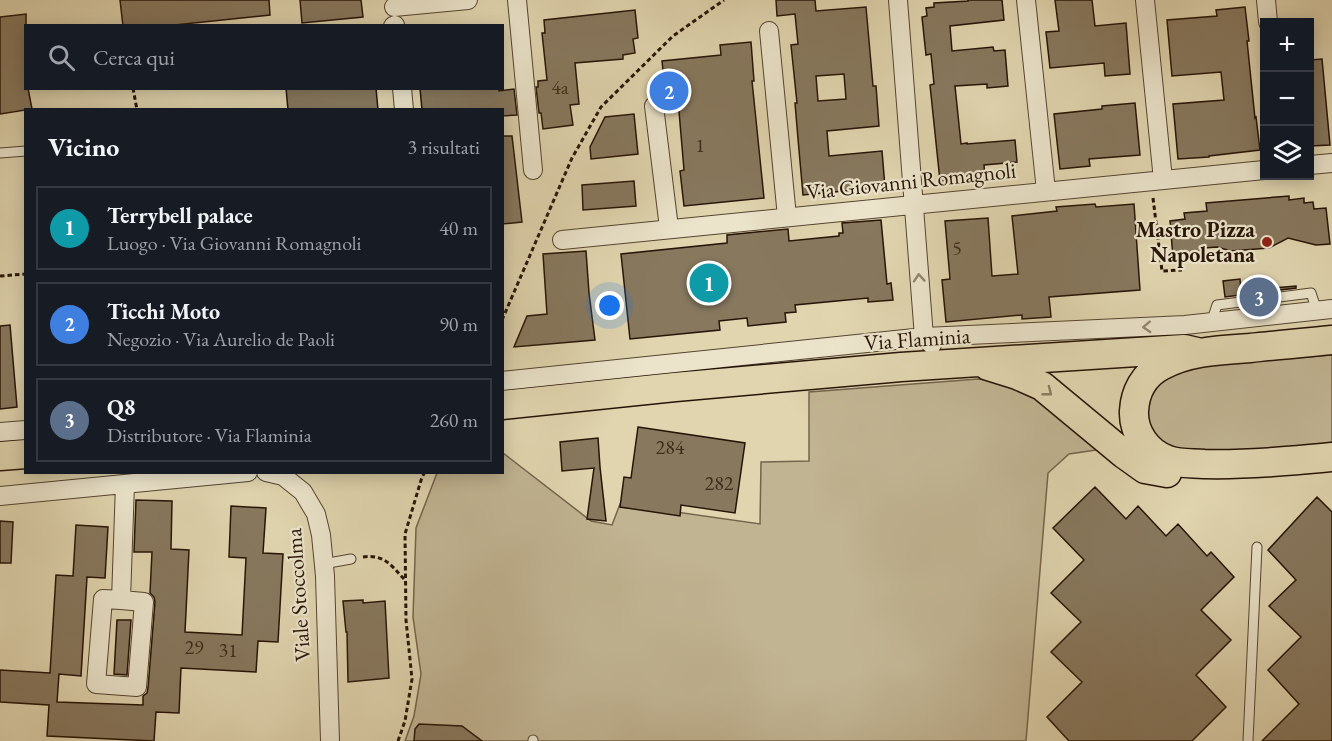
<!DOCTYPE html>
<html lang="it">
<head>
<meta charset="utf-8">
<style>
  :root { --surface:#171b24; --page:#242831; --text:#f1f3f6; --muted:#9ea1a6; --line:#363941; --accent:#2563eb }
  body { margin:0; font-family:"EB Garamond",serif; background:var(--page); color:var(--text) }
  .controls { position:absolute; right:18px; top:18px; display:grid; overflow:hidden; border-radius:0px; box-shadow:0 3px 15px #0003 }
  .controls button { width:54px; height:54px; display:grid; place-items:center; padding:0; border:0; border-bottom:2px solid var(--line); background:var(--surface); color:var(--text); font:30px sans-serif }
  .you { position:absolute; left:610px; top:306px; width:21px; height:21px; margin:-15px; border:4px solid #fff; border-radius:50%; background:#1a73e8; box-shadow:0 0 0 9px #1a73e833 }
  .badge { display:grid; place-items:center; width:39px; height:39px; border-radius:50%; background:var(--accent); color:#fff; font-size:20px; font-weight:700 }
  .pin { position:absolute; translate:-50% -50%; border:3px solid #fff; box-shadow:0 2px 6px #0006 }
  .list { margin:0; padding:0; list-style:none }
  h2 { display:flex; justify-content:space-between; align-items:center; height:78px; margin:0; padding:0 24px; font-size:26px }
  h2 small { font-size:20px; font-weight:400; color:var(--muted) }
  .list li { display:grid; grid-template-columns:39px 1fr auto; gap:18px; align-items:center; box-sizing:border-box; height:84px; margin:0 12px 12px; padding:0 12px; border:2px solid var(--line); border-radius:0px }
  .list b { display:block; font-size:22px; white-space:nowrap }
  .list p { margin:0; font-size:20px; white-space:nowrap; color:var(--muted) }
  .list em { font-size:20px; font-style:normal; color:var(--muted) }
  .icon { flex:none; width:33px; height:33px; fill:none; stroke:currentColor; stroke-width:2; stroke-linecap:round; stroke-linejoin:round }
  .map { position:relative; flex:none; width:1332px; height:741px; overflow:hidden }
  .search { position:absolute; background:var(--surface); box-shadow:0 3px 15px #0003; left:24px; top:24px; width:480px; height:66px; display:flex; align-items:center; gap:15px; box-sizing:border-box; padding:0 21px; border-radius:0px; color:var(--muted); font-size:22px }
  .panel { position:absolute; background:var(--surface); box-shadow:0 3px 15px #0003; left:24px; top:108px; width:480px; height:366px; border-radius:0px }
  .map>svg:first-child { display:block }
  .green { fill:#c1b492; stroke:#74644c; stroke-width:1.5 }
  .building { fill:#87785e; stroke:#271406; stroke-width:1.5; fill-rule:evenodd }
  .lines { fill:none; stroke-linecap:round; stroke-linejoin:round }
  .service-casing { stroke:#554430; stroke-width:11 }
  .minor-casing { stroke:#554430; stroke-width:20 }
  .primary-casing { stroke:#271406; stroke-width:31 }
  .path { stroke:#271406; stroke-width:3; stroke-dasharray:4.5 3; stroke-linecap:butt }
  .service { stroke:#ebe4cb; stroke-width:9 }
  .minor { stroke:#ebe4cb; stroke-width:18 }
  .primary { stroke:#e0d5af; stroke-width:28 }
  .oneway { stroke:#938672 }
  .oneway2 { stroke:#8d7e63 }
  .poi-dot { fill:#8f2418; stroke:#ebe4cb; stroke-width:2 }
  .labels { text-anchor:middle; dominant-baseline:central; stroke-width:4.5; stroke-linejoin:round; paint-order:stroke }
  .number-label { font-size:20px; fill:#3f2d1c }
  .street-label { font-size:22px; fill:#271406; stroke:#ebe4cb }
  .poi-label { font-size:22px; font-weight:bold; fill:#271406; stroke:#ebe4cb; text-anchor:end }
</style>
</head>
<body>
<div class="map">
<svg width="1332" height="741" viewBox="0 0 1332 741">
  <rect width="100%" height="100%" fill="#e0d5af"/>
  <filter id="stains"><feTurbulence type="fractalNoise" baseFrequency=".00333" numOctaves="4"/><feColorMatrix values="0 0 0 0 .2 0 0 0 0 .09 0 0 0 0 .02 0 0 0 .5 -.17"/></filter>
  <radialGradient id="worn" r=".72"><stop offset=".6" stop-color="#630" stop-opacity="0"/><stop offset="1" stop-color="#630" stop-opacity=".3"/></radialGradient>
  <path class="green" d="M1332 355V443L1191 456 1181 455 1149 433 1145 398 1150 388 1183 366Z
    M978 379 999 381 1022 387 1103 449 1069 454 1048 473 1026 741H405L414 716 421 674 413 617 416 528 437 473 502 472 503 453 591 521 612 525 620 504 760 524 761 462 809 461V392Z"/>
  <path class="building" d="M120 0H269L270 15 165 26H123Z
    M300 0H361L363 17 302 23Z
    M776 0H815L816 11 866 7 873 86H876L879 126 827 131 829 156 882 151 885 187 803 195 798 139 795 103H797L791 45 798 44 795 14 777 16ZM844 74 846 99 818 101 816 76Z
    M968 0H1002L1004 20 950 26 952 51 993 47 994 51 1005 50 1008 86 987 88V84L955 86 961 144 967 143V144L1015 140 1017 162 984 165 985 177 940 181 930 85 934 84 931 54 926 55 922 17 927 16 926 8 934 7V3L968 1Z
    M1055 0H1092L1095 26 1126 23 1130 74 1105 76 1104 63 1050 68 1046 32 1059 31Z
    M1245 7 1249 41H1247L1255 118 1256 117 1260 150 1209 156V157L1178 159 1173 104 1224 100 1221 72 1172 76 1167 20 1217 16 1216 10Z
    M635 10 638 38 633 39 635 53 623 55V59L575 63 579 104 570 105 573 125 543 129 541 113H539L536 87H538V81L547 80 542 33H545L544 20Z
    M26 14V88H28L32 109 0 114V17Z
    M751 42 754 81H752L764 198 684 206 680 171 684 170 677 88 665 89 662 61 721 55 720 45Z
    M1322 59 1330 145 1310 146V60Z
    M286 88H376L378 110H288Z
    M420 88H499V91L514 89 517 115 502 116V110H422Z
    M1135 103 1140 155 1089 159 1090 166 1060 169 1054 114 1102 109V106Z
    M634 114 638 154 591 159 590 147 605 117Z
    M502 136H512L522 222 502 224Z
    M634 181 636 206 583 210 582 185Z
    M1289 196V200L1304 198V203L1313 202 1314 209 1326 208 1330 244 1316 245 1288 238 1269 248 1231 251 1217 247 1204 248 1189 257H1173L1170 221 1185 219 1184 213 1207 211 1206 203Z
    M1095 204 1096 207 1134 204 1140 290 1049 297 1051 317 1022 319V315L946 322 942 280 950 279 945 221 988 218 992 276 1018 274 1012 216 1057 211 1056 207Z
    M881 220 887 284 891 283 893 300 868 302V298L795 305 796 312 785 313 786 322 748 326 747 318 719 321 720 330 630 339 621 254 727 243V235L788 229 789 241 839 236V233H843L842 223Z
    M586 251 589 293 595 340 514 347 527 316 547 314 543 254Z
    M1240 279 1241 291 1296 286V288L1225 297 1223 281Z
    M10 325 17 407 0 409V326Z
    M638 427 745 443 735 513 681 505 680 516 620 507 624 477 631 478Z
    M598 438 600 467 606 521 587 519 594 468 562 471 560 442Z
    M1095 487 1126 519 1138 506 1166 536 1178 524 1207 556 1211 552 1234 577 1201 610 1231 640 1196 675 1226 707 1192 741H1069L1047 717 1082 682 1051 652 1081 622 1051 593 1084 560 1053 528Z
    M1317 497 1332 512V741H1262L1299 704 1268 670 1301 637 1269 606 1296 580 1268 550Z
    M136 500 172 501 171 549 189 550 185 632 242 635 246 558 229 557 231 506 266 508 263 553 283 554 278 642 258 641 256 672 181 668 179 713 156 712 154 741 47 736 49 705 0 702V670L50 673 56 575 73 576 76 525 108 527 105 578 87 577 81 676 59 674 57 702 143 705V696L147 693 148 688 155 602 154 597 150 593 152 552H134Z
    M0 521 13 522 11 563H0Z
    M363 600V603L385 601 389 678 348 682 347 632H346L343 601Z
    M117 620H131L127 675 114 674Z
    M419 724 462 726 482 741H414L415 729Z"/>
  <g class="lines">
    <g class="service-casing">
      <path id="service" d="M0 153 26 151
        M1211 323 1217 305 1311 293 1317 311
        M323 564 351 559
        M533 740V741
        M1248 741 1257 547"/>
    </g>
    <g class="minor-casing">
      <path id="minor" d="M517 0 533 170
        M898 0 924 337 932 345
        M1026 0 1046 191
        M1145 0 1163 180
        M1266 0 1268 22
        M394 7 468 0
        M393 26 395 25
        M769 31 787 217
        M402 88 404 110
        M654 106 669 228
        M1310 165 1332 163
        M562 240 1264 170
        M502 381 924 337 1185 325 1332 309
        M0 432 26 430
        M266 472 283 476 303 492 316 514 321 535 325 576 330 741
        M0 496 248 472
        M121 600 103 599 96 684 137 687 144 602 121 600 125 484"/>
    </g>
    <g class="primary-casing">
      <path id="primary" d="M1332 340C1305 343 1277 345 1250 348 1220 350 1188 351 1161 366 1144 375 1135 392 1134 411 1133 432 1147 453 1168 460 1179 464 1192 463 1204 464 1247 465 1290 461 1332 457
        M988 366 1017 375 1042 386 1124 454 1145 469 1167 473
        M502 405 675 387 901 367 1184 349 1197 352
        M0 456 26 454"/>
    </g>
    <path class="path" d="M133 88 137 110
      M1153 198 1162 271 1182 270
      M0 276 26 274
      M502 320 572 158 601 107 673 36 724 0
      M363 557C384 554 391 565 404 579
      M398 741 405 721 412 679 406 620 405 534 422 477 425 472"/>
    <use href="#service" class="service"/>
    <use href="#minor" class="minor"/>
    <use href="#primary" class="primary"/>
  </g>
  <defs><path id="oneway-chevron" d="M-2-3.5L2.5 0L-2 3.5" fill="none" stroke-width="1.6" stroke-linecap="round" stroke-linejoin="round" transform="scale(1.5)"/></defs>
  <g class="oneway">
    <use href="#oneway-chevron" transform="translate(919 278) rotate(-94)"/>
    <use href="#oneway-chevron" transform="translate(1147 327) rotate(177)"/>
  </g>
  <use class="oneway2" href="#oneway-chevron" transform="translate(1048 392) rotate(38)"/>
  <circle class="poi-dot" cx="1267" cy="242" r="6"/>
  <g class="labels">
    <g class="number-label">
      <text x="560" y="87">4a</text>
      <text x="700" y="145">1</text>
      <text x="957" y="248">5</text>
      <text x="670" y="447">284</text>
      <text x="719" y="483">282</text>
      <text x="194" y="647">29</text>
      <text x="228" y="650">31</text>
    </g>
    <g class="street-label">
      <text transform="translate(911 181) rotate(-6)">Via Giovanni Romagnoli</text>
      <text transform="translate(917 339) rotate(-4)">Via Flaminia</text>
      <text transform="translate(298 595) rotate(-94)">Viale Stoccolma</text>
    </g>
    <g class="poi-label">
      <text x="1255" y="229">Mastro Pizza<tspan x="1255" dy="25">Napoletana</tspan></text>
    </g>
  </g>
  <rect width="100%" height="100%" filter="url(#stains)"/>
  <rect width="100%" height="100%" fill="url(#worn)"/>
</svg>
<div class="controls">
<button>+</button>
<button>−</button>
<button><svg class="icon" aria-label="layers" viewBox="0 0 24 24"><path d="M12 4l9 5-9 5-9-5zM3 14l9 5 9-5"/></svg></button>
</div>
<div class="you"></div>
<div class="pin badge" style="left:709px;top:283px;background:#0f9aa8">1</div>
<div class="pin badge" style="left:669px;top:91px;background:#3f7fe0">2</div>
<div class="pin badge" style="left:1259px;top:297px;background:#5c6f8a">3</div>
<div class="search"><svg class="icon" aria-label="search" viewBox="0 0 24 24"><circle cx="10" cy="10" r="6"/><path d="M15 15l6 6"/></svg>Cerca qui</div>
<section class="panel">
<h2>Vicino<small>3 risultati</small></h2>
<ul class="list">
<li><span class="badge" style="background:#0f9aa8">1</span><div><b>Terrybell palace</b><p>Luogo · Via Giovanni Romagnoli</p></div><em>40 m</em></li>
<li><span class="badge" style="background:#3f7fe0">2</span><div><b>Ticchi Moto</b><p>Negozio · Via Aurelio de Paoli</p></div><em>90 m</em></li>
<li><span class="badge" style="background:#5c6f8a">3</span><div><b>Q8</b><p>Distributore · Via Flaminia</p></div><em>260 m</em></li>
</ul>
</section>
</div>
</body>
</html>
